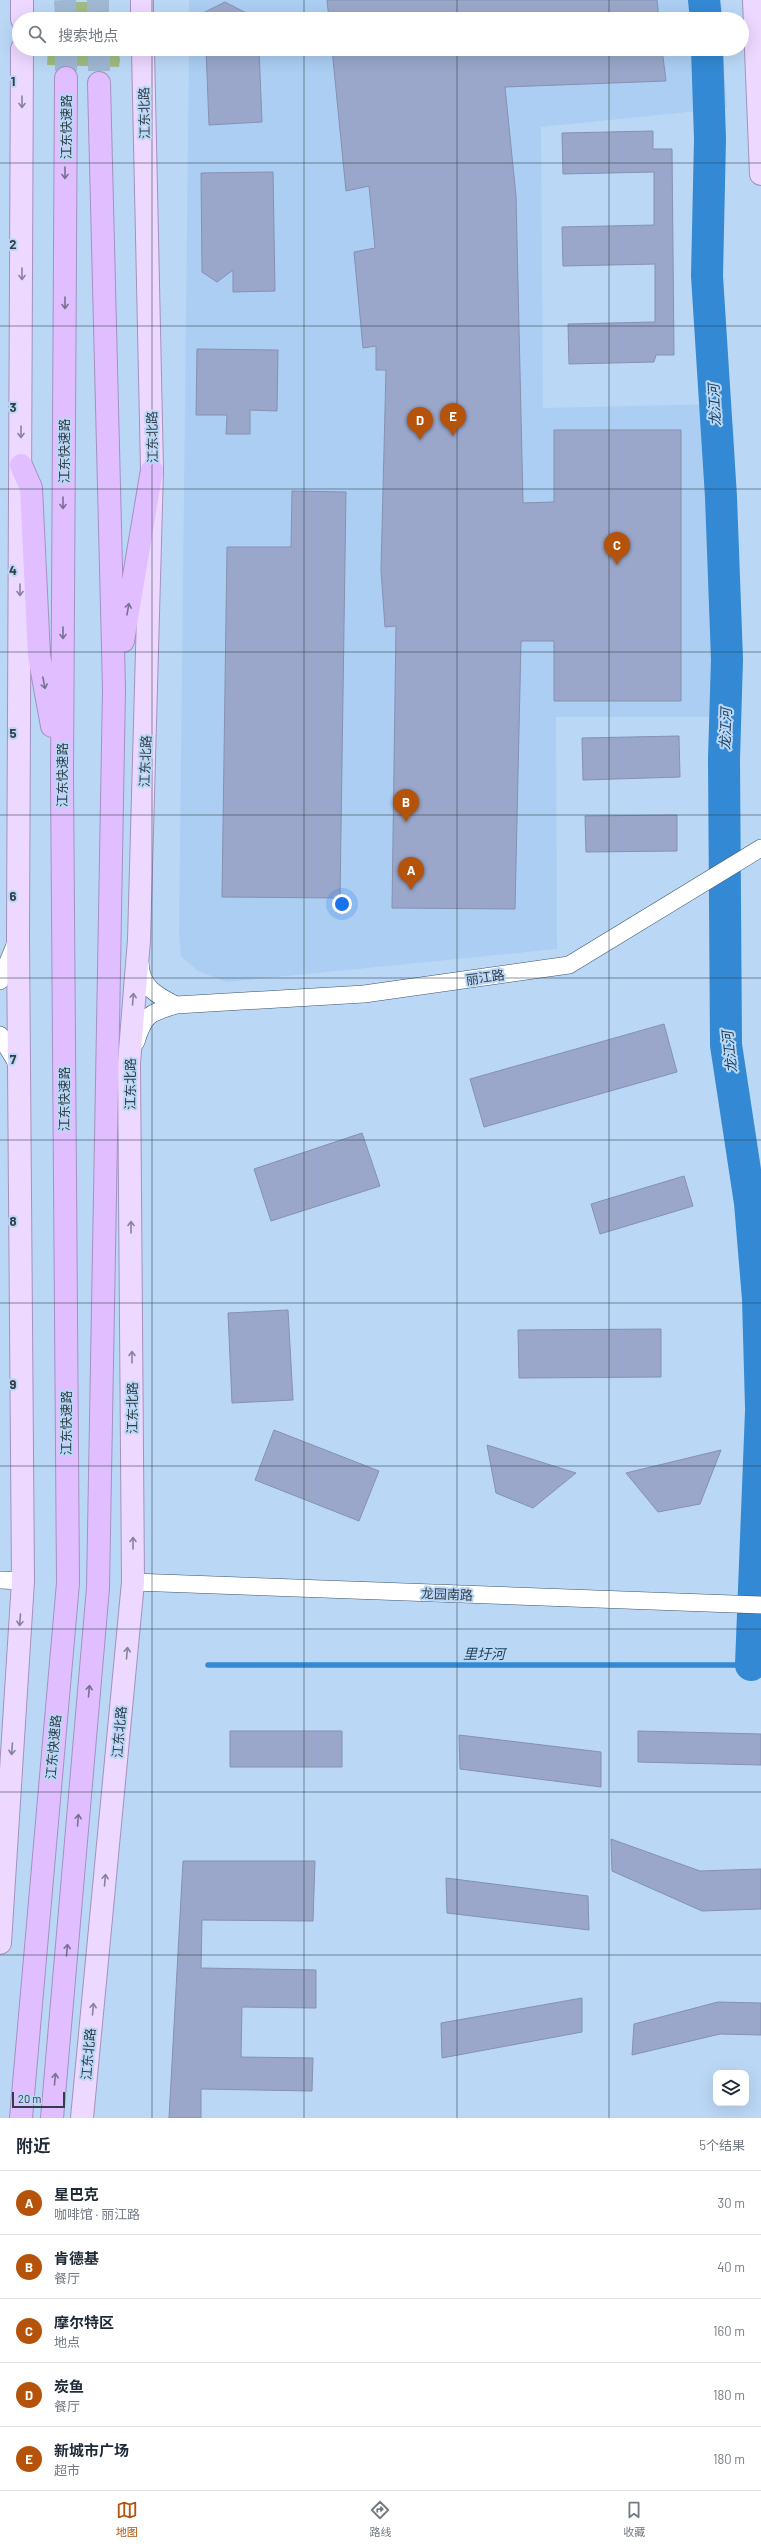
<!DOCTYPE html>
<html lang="zh">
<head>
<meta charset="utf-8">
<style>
  :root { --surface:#fff; --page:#f6f6f7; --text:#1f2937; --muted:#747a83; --line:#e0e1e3; --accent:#b45309 }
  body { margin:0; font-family:Barlow,"Noto Sans SC",sans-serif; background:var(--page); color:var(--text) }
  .controls { position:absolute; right:12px; bottom:12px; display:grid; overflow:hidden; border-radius:8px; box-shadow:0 4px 16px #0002 }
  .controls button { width:36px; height:36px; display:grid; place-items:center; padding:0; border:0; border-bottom:1px solid var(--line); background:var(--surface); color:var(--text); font:20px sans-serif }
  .scale { position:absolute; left:12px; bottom:10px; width:53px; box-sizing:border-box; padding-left:4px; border:2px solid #323e4a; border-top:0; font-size:11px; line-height:14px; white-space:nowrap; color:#323e4a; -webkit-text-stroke:3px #bad8f6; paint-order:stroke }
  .you { position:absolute; left:342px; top:904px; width:14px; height:14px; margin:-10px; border:3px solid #fff; border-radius:50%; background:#1a73e8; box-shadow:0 0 0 6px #1a73e833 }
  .badge { display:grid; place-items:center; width:26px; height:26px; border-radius:50%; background:var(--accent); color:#fff; font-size:13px; font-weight:700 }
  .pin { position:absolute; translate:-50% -33px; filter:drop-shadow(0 1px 2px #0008) }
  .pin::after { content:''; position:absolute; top:21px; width:14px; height:12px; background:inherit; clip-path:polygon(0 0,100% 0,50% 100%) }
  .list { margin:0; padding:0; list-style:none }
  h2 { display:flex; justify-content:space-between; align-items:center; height:52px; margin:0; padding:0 16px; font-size:17px }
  h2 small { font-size:13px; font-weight:400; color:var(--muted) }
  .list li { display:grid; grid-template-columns:26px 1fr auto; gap:12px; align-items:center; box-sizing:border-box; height:64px; padding:0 16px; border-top:1px solid var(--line) }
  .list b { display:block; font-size:15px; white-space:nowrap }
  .list p { margin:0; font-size:13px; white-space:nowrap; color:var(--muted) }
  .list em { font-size:13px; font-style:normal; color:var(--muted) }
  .icon { flex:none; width:22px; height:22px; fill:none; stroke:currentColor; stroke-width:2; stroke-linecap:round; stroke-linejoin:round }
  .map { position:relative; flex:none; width:761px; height:2118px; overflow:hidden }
  .search { position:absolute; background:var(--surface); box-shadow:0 4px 16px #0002; left:12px; right:12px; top:12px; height:44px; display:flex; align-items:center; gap:10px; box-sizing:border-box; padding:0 14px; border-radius:22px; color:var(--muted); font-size:15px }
  .sheet { height:372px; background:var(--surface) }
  nav { display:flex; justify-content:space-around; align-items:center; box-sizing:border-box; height:56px; border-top:1px solid var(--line); background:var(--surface); font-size:11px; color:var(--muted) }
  nav a { display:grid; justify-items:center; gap:2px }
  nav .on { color:var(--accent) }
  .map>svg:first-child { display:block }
  .built { fill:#abcef2 }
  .green { fill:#a1bc82 }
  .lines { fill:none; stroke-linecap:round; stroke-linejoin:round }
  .stream { stroke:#3389d4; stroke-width:5.5 }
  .river { stroke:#3389d4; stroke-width:32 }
  .building { fill:#9aa7ca; stroke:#8491b2 }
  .highway-tunnel { stroke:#9fb9d4; stroke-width:22; stroke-dasharray:22 11; stroke-linecap:butt }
  .minor-casing { stroke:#3a546d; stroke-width:18 }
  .major-casing { stroke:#a491c0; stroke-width:24 }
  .highway-casing { stroke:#a491c0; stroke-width:24 }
  .minor { stroke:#fff; stroke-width:17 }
  .major { stroke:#edd8ff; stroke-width:22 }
  .highway { stroke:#e1beff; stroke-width:22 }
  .oneway { stroke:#86839b }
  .oneway2 { stroke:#787192 }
  .grid { fill:none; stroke:#323e4a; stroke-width:1; stroke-opacity:0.55 }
  .labels { text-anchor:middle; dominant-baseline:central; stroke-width:4; stroke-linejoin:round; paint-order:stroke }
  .street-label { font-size:13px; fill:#323e4a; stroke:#bad8f6 }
  .water-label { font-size:14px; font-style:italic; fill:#1a3d5c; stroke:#bad8f6 }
  .grid-label { font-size:13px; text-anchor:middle; font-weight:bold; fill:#323e4a; stroke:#bad8f6; stroke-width:4; stroke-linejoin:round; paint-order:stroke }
</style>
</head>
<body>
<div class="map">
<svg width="761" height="2118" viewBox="0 0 761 2118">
  <rect width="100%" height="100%" fill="#bad8f6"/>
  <path class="built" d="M189 0H721L722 19H189Z
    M189 49H723L727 108 541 127 543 408 723 404 734 427 740 717H556L557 949 227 982 198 971 181 956 179 935Z"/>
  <path class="green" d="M74 2H91L104 19H53L57 11Z
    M48 49H117L120 59 119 67 47 65Z"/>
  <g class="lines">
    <path class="stream" d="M208 1665H761"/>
    <path class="river" d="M704 0 706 19
      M707 49 710 139 707 276 721 497 727 659 724 759 726 1045 750 1203 758 1299 761 1407
      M751 1665 761 1411"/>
  </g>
  <path class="building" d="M327 0H657L659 19H329Z
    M225 2 258 19H191Z
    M206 49H259L262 122 209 125Z
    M332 49H662L666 81 505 87 516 196 523 503 554 502V430H681V701H554V641H521L515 909 392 908 396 626 385 627 381 570 386 370H376V346L363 348 354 252 375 248 369 186 346 191Z
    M653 131V149H672L674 355H656L654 362 569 364 568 324 655 322V264L563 266 562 227 654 225V172L563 174 562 133Z
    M273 172 275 291 233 292V270L217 282 202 272 201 173Z
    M197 349 278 350 277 411 250 410V434H226L227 415H196Z
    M292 491 346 492 340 898 222 897 227 547H291Z
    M679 736 680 777 583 780 582 738Z
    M677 815V851L586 852 585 816Z
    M664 1024 677 1072 484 1127 470 1079Z
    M362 1133 380 1186 271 1221 254 1169Z
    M684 1176 693 1206 600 1234 591 1204Z
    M288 1310 293 1400 232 1403 228 1313Z
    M661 1329V1377L519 1378 518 1330Z
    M274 1430 379 1471 359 1521 255 1480Z
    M487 1445 576 1473 533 1508 496 1493Z
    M721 1450 700 1504 658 1512 626 1473Z
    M230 1731H342V1767H230Z
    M638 1731 761 1734V1765L638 1762Z
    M459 1735 601 1752V1787L460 1769Z
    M611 1839 700 1871 761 1869V1909L702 1911 612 1871Z
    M183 1861H315L313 1921 202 1920 201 1968 316 1970V2008L242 2007 241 2057 313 2058 312 2091 201 2089V2118H169Z
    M446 1878 588 1896 589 1930 447 1913Z
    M582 1998V2032L442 2058 441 2023Z
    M718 2002 761 2003V2035L720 2034 632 2055 634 2024Z"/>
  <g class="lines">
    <path class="highway-tunnel" d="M65 0 66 19
      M98 0V19
      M66 49V78
      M99 49V83"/>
    <g class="minor-casing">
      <path id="minor" d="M140 963C141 987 156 995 176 1005
        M0 981 15 945
        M0 1035 19 1067
        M136 1042C144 1015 149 1013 176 1005L364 994 569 965 761 848
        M0 1580 23 1581
        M133 1582 761 1605"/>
    </g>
    <g class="major-casing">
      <path id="major" d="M142 0V19
        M754 0 761 174
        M22 19V0
        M0 1943 23 1581 18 937 22 49
        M82 2118 133 1582 129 1063 139 940 152 470 143 49"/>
    </g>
    <g class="highway-casing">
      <path id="highway" d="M21 465 31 488 39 655 52 726
        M123 641 152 470
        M21 2118 68 1583 62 776 66 78
        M52 2118 98 1588 114 689 99 83"/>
    </g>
    <use href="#minor" class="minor"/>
    <use href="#major" class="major"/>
    <use href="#highway" class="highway"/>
  </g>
  <defs><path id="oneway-shaft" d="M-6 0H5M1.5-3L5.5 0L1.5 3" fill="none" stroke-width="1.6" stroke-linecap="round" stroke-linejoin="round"/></defs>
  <g class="oneway">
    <use href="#oneway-shaft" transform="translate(22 102) rotate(90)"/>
    <use href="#oneway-shaft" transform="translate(22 274) rotate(90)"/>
    <use href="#oneway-shaft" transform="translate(21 432) rotate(90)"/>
    <use href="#oneway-shaft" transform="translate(20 590) rotate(90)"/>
    <use href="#oneway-shaft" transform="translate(133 999) rotate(-85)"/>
    <use href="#oneway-shaft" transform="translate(131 1227) rotate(-90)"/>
    <use href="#oneway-shaft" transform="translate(132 1357) rotate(-90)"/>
    <use href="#oneway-shaft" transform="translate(133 1543) rotate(-90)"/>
    <use href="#oneway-shaft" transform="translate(20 1620) rotate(94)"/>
    <use href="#oneway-shaft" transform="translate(127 1653) rotate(-85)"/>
    <use href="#oneway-shaft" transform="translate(12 1749) rotate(94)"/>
    <use href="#oneway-shaft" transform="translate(105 1880) rotate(-85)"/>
    <use href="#oneway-shaft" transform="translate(93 2009) rotate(-85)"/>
  </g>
  <g class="oneway2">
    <use href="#oneway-shaft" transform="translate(65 173) rotate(90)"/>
    <use href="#oneway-shaft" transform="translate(65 303) rotate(90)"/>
    <use href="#oneway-shaft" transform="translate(63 503) rotate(90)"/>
    <use href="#oneway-shaft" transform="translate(128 609) rotate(-80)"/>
    <use href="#oneway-shaft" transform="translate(63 633) rotate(90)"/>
    <use href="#oneway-shaft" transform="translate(44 683) rotate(79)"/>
    <use href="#oneway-shaft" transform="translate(89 1691) rotate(-85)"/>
    <use href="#oneway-shaft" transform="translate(78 1820) rotate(-85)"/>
    <use href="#oneway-shaft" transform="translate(67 1950) rotate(-85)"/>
    <use href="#oneway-shaft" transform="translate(55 2079) rotate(-85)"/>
  </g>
  <path class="grid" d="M152 0V19M304 0V19M457 0V19M609 0V19M152 49V2118M304 49V2118M457 49V2118M609 49V2118M0 163H761M0 326H761M0 489H761M0 652H761M0 815H761M0 978H761M0 1140H761M0 1303H761M0 1466H761M0 1629H761M0 1792H761M0 1955H761"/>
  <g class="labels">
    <g class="street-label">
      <text transform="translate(144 113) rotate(-91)">江东北路</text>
      <text transform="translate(66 127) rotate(-90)">江东快速路</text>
      <text transform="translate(152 437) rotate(-91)">江东北路</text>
      <text transform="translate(64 451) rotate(-90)">江东快速路</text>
      <text transform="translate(145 761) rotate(-88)">江东北路</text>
      <text transform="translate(62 775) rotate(-90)">江东快速路</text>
      <text transform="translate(485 977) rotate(-8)">丽江路</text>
      <text transform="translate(130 1084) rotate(-90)">江东北路</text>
      <text transform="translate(64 1099) rotate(-90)">江东快速路</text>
      <text transform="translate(132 1408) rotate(-90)">江东北路</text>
      <text transform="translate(66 1423) rotate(-90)">江东快速路</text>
      <text transform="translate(447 1594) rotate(2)">龙园南路</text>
      <text transform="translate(119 1732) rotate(-85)">江东北路</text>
      <text transform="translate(53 1747) rotate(-85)">江东快速路</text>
      <text transform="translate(88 2054) rotate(-85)">江东北路</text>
    </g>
    <g class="water-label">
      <text transform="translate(714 405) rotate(-93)">龙江河</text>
      <text transform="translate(725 729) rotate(-88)">龙江河</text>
      <text transform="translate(729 1052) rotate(-96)">龙江河</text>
      <text x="484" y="1653">里圩河</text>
    </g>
  </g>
  <g class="grid-label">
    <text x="13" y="86">1</text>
    <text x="13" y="249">2</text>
    <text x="13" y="412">3</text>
    <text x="13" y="575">4</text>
    <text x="13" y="738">5</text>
    <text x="13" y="901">6</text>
    <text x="13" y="1064">7</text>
    <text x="13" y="1226">8</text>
    <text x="13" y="1389">9</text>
  </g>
</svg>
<div class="controls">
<button><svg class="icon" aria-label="layers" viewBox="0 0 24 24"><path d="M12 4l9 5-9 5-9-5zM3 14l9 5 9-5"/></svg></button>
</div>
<div class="scale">20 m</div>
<div class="you"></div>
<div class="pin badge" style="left:411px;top:890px">A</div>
<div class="pin badge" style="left:406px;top:822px">B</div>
<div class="pin badge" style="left:617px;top:565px">C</div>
<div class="pin badge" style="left:420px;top:440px">D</div>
<div class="pin badge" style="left:453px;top:436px">E</div>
<div class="search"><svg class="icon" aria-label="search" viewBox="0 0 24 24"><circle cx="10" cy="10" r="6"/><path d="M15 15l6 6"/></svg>搜索地点</div>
</div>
<section class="sheet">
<h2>附近<small>5个结果</small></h2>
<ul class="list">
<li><span class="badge">A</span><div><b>星巴克</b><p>咖啡馆 · 丽江路</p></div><em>30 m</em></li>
<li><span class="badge">B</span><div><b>肯德基</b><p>餐厅</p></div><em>40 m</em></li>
<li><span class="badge">C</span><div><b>摩尔特区</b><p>地点</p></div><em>160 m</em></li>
<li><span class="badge">D</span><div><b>炭鱼</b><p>餐厅</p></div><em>180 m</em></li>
<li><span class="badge">E</span><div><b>新城市广场</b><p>超市</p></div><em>180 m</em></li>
</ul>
</section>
<nav>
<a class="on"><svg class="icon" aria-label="map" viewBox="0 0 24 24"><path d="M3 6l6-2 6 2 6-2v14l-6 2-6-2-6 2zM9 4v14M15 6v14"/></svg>地图</a>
<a><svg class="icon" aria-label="directions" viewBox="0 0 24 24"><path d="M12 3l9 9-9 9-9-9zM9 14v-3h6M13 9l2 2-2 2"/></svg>路线</a>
<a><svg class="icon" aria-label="saved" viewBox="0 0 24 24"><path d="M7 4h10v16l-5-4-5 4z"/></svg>收藏</a>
</nav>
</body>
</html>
